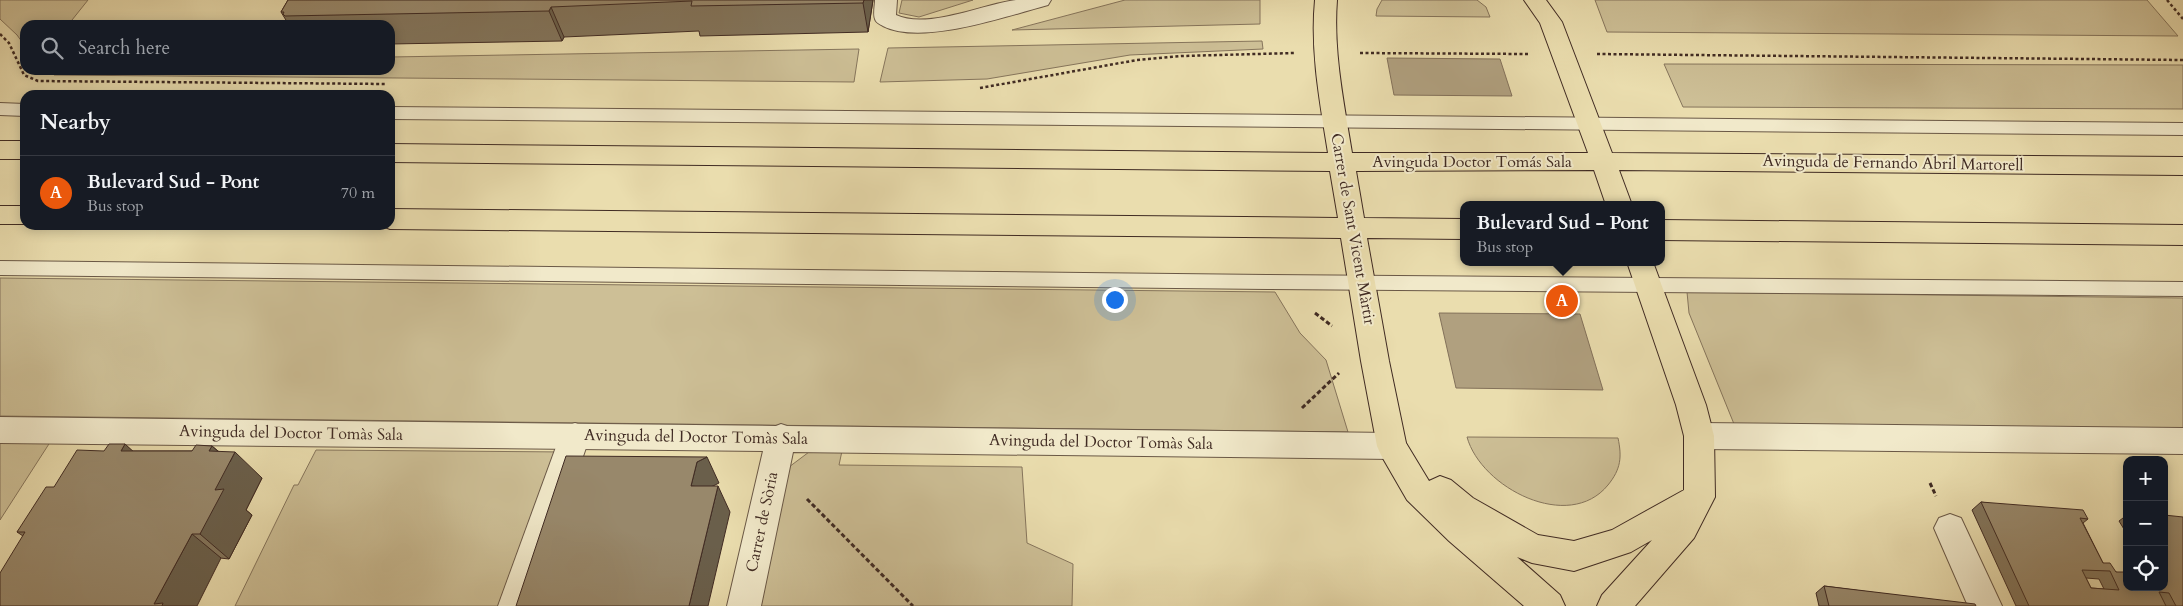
<!DOCTYPE html>
<html lang="en">
<head>
<meta charset="utf-8">
<style>
  :root { --surface:#171b24; --page:#242831; --text:#f1f3f6; --muted:#9ea1a6; --line:#363941; --accent:#ea580c }
  body { margin:0; font-family:Cardo,serif; background:var(--page); color:var(--text) }
  .controls { position:absolute; right:15px; bottom:15px; display:grid; overflow:hidden; border-radius:10px; box-shadow:0 2px 12px #0003 }
  .controls button { width:45px; height:45px; display:grid; place-items:center; padding:0; border:0; border-bottom:1px solid var(--line); background:var(--surface); color:var(--text); font:25px sans-serif }
  .you { position:absolute; left:1114px; top:299px; width:18px; height:18px; margin:-12px; border:4px solid #fff; border-radius:50%; background:#1a73e8; box-shadow:0 0 0 8px #1a73e833 }
  .badge { display:grid; place-items:center; width:32px; height:32px; border-radius:50%; background:var(--accent); color:#fff; font-size:16px; font-weight:700 }
  .pin { position:absolute; translate:-50% -50%; border:2px solid #fff; box-shadow:0 1px 5px #0006 }
  .popup { position:absolute; left:1460px; top:201px; width:205px; height:65px; box-sizing:border-box; display:grid; place-content:center; border-radius:10px; background:var(--surface); filter:drop-shadow(0 1px 4px #0005); font-size:16px; white-space:nowrap; color:var(--muted) }
  .popup b { font-size:19px; color:var(--text) }
  .popup::after { content:''; position:absolute; left:50%; top:100%; margin-left:-10px; border:10px solid transparent; border-top-color:var(--surface) }
  .list { margin:0; padding:0; list-style:none }
  h2 { display:flex; justify-content:space-between; align-items:center; height:65px; margin:0; padding:0 20px; font-size:21px }
  h2 small { font-size:16px; font-weight:400; color:var(--muted) }
  .list li { display:grid; grid-template-columns:32px 1fr auto; gap:15px; align-items:center; box-sizing:border-box; height:75px; padding:0 20px; border-top:1px solid var(--line) }
  .list b { display:block; font-size:19px; white-space:nowrap }
  .list p { margin:0; font-size:16px; white-space:nowrap; color:var(--muted) }
  .list em { font-size:16px; font-style:normal; color:var(--muted) }
  .icon { flex:none; width:28px; height:28px; fill:none; stroke:currentColor; stroke-width:2; stroke-linecap:round; stroke-linejoin:round }
  .map { position:relative; flex:none; width:2183px; height:606px; overflow:hidden }
  .search { position:absolute; background:var(--surface); box-shadow:0 2px 12px #0003; left:20px; top:20px; width:375px; height:55px; display:flex; align-items:center; gap:12px; box-sizing:border-box; padding:0 18px; border-radius:15px; color:var(--muted); font-size:19px }
  .panel { position:absolute; background:var(--surface); box-shadow:0 2px 12px #0003; left:20px; top:90px; width:375px; height:140px; border-radius:15px }
  .map>svg:first-child { display:block }
  .green { fill:#cdbf96; stroke:#86755c }
  .water { fill:#b0a07f; stroke:#83715a }
  .lines { fill:none; stroke-linecap:round; stroke-linejoin:round }
  .service-casing { stroke:#6a5846; stroke-width:2 }
  .pedestrian-casing { stroke:#6a5846; stroke-width:2 }
  .minor-casing { stroke:#6a5846; stroke-width:2 }
  .primary-casing { stroke:#402b23; stroke-width:2 }
  .path-far1 { stroke:#402b23; stroke-width:2.5; stroke-dasharray:3 2.5; stroke-linecap:butt }
  .path { stroke:#402b23; stroke-width:3; stroke-dasharray:4.5 2.5; stroke-linecap:butt }
  .service { fill:#f1e9ca; fill-rule:evenodd }
  .pedestrian { fill:#f1e9ca; fill-rule:evenodd }
  .minor { fill:#f1e9ca; fill-rule:evenodd }
  .primary { fill:#eaddae; fill-rule:evenodd }
  .wall { fill:#83755c; stroke:#402b23; fill-rule:evenodd }
  .shaded-wall { fill:#6a5f4b; stroke:#402b23 }
  .building { fill:#98886b; stroke:#402b23; fill-rule:evenodd }
  .labels { text-anchor:middle; dominant-baseline:central; stroke-width:4; stroke-linejoin:round; paint-order:stroke }
  .street-label { font-size:16px; fill:#402b23; stroke:#f1e9ca }
</style>
</head>
<body>
<div class="map">
<svg width="2183" height="606" viewBox="0 0 2183 606">
  <rect width="100%" height="100%" fill="#eaddae"/>
  <filter id="stains"><feTurbulence type="fractalNoise" baseFrequency=".004" numOctaves="4"/><feColorMatrix values="0 0 0 0 .2 0 0 0 0 .09 0 0 0 0 .02 0 0 0 .5 -.17"/></filter>
  <radialGradient id="worn" r=".72"><stop offset=".6" stop-color="#630" stop-opacity="0"/><stop offset="1" stop-color="#630" stop-opacity=".3"/></radialGradient>
  <path class="green" d="M0 0H88L68 25H25V46L17 35 0 19Z
    M902 0H973L919 17 899 13Z
    M1125 0H1260V24L1012 30Z
    M1382 0H1477L1486 7 1490 17 1376 16 1377 9Z
    M1595 0H2147L2178 36 1607 32Z
    M1262 41 1263 49 1130 55 987 79 880 82 888 48Z
    M859 49 854 82 54 75 58 70H390V57Z
    M1664 64 2183 65V109L1683 107Z
    M0 278 1275 292 1300 333 1326 360 1348 432 0 416Z
    M1687 292 2183 298V431L1734 424 1689 313Z
    M56 433 0 520V434Z
    M1467 437 1618 438C1622 457 1621 469 1608 485 1569 533 1481 488 1467 437Z
    M813 449 842 451 839 465 1022 467 1027 543 1073 564 1072 606H761L789 467Z
    M316 450 568 452 515 606H235L294 485H298Z"/>
  <path class="water" d="M1387 58 1500 59 1512 96 1394 95Z
    M1439 313 1580 314 1603 390 1456 388Z"/>
  <g class="lines">
    <g class="service-casing">
      <path id="service" d="M0 103 25 104V116L0 115Z
        M390 107 2183 123V135L390 119Z
        M0 261 1267 275 2183 282V296L1267 289 0 275Z"/>
    </g>
    <g class="pedestrian-casing">
      <path id="pedestrian" d="M575 423 586 427 590 436 532 606H498L560 436 564 427Z"/>
    </g>
    <g class="minor-casing">
      <path id="minor" d="M875 0H897L896 15C927 30 983 4 1016 0 1027 0 1039 0 1051 0L1048 5C1007 16 922 46 883 26 880 24 876 23 875 19 873 14 875 5 875 0Z
        M0 417 776 426 781 424 787 426 1392 433 1403 437 1407 446 1403 455 1392 459 793 452 761 606H727L763 451 0 443Z
        M1699 423 2183 428V454L1699 449 1688 445 1684 436 1688 427Z
        M1950 514 1961 518 2002 606H1968L1934 528 1939 518Z"/>
    </g>
    <g class="primary-casing">
      <path id="primary" d="M1315 0H1337C1333 51 1344 103 1352 153H1588L1540 23 1524 0H1546L1562 22 1612 153 2183 157V175L1619 170 1632 205H1606L1594 170 1356 171 1364 218 1463 219V239L1367 238 1389 361 1406 443 1429 481 1440 476 1451 480 1473 498 1538 535 1574 541 1612 530 1684 490V436L1676 405 1627 262H1653L1706 405 1714 436 1715 497 1694 538 1635 606H1597L1602 595 1652 540 1631 552 1574 571 1532 563 1517 557 1560 595 1565 606H1524L1449 541 1407 500 1381 455 1377 446 1361 361 1341 238 390 229 380 225H390V209L1338 218 1330 171 390 162V144L1328 153C1320 103 1310 51 1315 0Z
        M0 141H25V159H0Z
        M0 206H25V224H0Z
        M1661 220 2183 225V245L1661 240Z"/>
    </g>
    <path class="path-far1" d="M2167 0 2183 19
      M0 34 9 43 24 75 38 81 386 84
      M1360 53 1529 54
      M1597 54 2183 60
      M980 88 1137 60 1182 56 1294 53"/>
    <path class="path" d="M1315 313 1332 326
      M1302 408 1339 373
      M1930 483 1936 496
      M807 499 913 606"/>
    <use href="#service" class="service"/>
    <use href="#pedestrian" class="pedestrian"/>
    <use href="#minor" class="minor"/>
    <use href="#primary" class="primary"/>
  </g>
  <path class="wall" d="M288 0H873L868 32 700 36 699 31 564 37 562 41 390 44V25H289L281 12Z
    M125 444 132 451H192L212 446 218 451 262 478 246 510 252 515 229 559 23 536 17 532 54 487Z
    M1981 502 2088 519 2083 523 2103 563 2116 572 2164 587 2183 606H2016L1972 510ZM2086 578 2099 579 2104 589 2091 588Z
    M2127 515V534L2119 521Z
    M1824 586 1976 606H1819L1816 593Z"/>
  <path class="shaded-wall" d="M864 0H873L868 32 863 3Z
    M551 7 564 37 562 41 549 11Z
    M125 444 155 471 121 451Z
    M212 446 230 462 235 452 262 478 246 510 252 515 229 559 200 534 215 490 209 451Z
    M707 457 719 483 709 488 691 486 697 462Z
    M718 486 730 512 708 606H689Z
    M192 534 221 558 197 606H157L154 604Z"/>
  <path class="building" d="M288 0H864L863 3 691 6 692 1 551 7 549 11 285 16 283 14 284 12H281Z
    M109 444H125L121 451H192L196 445 212 446 209 451 235 452 215 490 224 489 200 534H192L154 604 163 603 162 606H0V573L25 532H17L46 487H54L77 450 104 451Z
    M566 456 707 457 697 462 691 486H718L689 606H516Z
    M1981 502 2083 510 2088 519 2080 518 2103 563H2110L2116 572H2127V587H2164V574H2165L2164 573V515L2183 517V606H2176L2169 593 2159 592 2166 606H2029ZM2082 570 2110 571 2119 590 2091 588Z
    M1824 586 1975 604 1976 606H1829Z"/>
  <g class="labels">
    <g class="street-label">
      <text x="1472" y="162">Avinguda Doctor Tomás Sala</text>
      <text transform="translate(1893 163) rotate(1)">Avinguda de Fernando Abril Martorell</text>
      <text transform="translate(1353 229) rotate(80)">Carrer de Sant Vicent Màrtir</text>
      <text transform="translate(291 433) rotate(1)">Avinguda del Doctor Tomàs Sala</text>
      <text transform="translate(696 437) rotate(1)">Avinguda del Doctor Tomàs Sala</text>
      <text transform="translate(1101 442) rotate(1)">Avinguda del Doctor Tomàs Sala</text>
      <text transform="translate(762 522) rotate(-78)">Carrer de Sòria</text>
    </g>
  </g>
  <rect width="100%" height="100%" filter="url(#stains)"/>
  <rect width="100%" height="100%" fill="url(#worn)"/>
</svg>
<div class="controls">
<button>+</button>
<button>−</button>
<button><svg class="icon" aria-label="locate" viewBox="0 0 24 24"><circle cx="12" cy="12" r="6"/><path d="M12 2v4M12 18v4M2 12h4M18 12h4"/></svg></button>
</div>
<div class="you"></div>
<div class="pin badge" style="left:1562px;top:301px">A</div>
<div class="popup"><b>Bulevard Sud - Pont</b>Bus stop</div>
<div class="search"><svg class="icon" aria-label="search" viewBox="0 0 24 24"><circle cx="10" cy="10" r="6"/><path d="M15 15l6 6"/></svg>Search here</div>
<section class="panel">
<h2>Nearby<small></small></h2>
<ul class="list">
<li><span class="badge">A</span><div><b>Bulevard Sud - Pont</b><p>Bus stop</p></div><em>70 m</em></li>
</ul>
</section>
</div>
</body>
</html>
